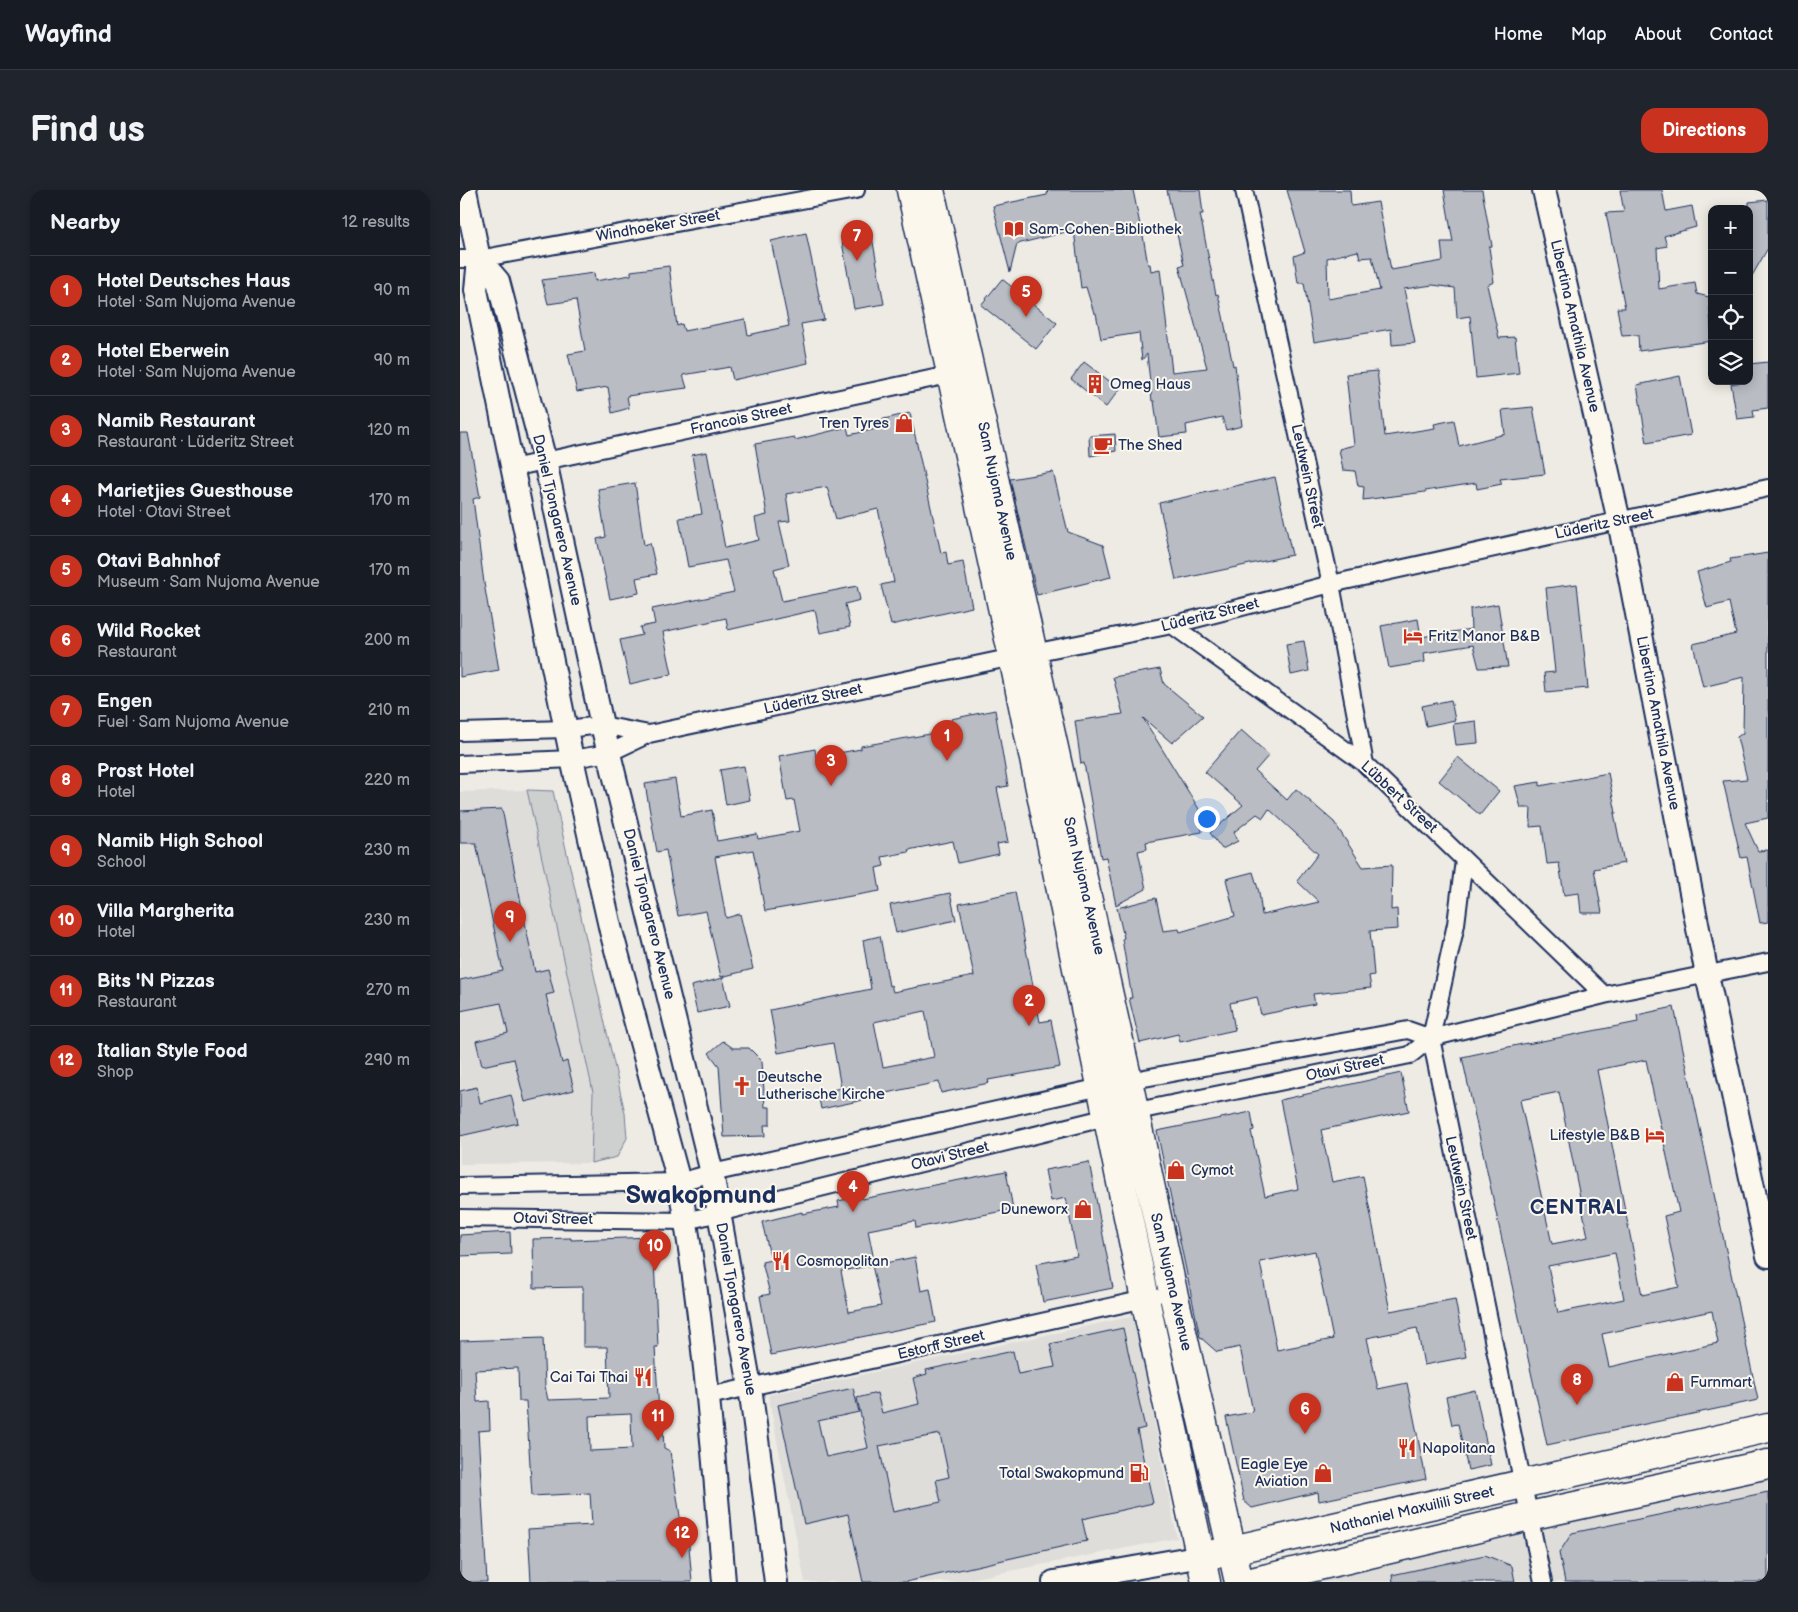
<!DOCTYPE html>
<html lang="en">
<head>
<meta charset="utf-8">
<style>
  :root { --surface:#171b24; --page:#20242c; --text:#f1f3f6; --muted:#9ea1a6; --line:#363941; --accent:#c8321e }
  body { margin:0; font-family:"Balsamiq Sans",sans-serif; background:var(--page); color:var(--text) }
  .controls { position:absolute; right:15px; top:15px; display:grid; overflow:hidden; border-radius:10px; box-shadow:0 2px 12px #0003 }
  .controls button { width:45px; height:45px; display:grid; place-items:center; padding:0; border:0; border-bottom:1px solid var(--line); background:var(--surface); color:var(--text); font:25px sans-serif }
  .you { position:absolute; left:746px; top:628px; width:18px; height:18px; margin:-12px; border:4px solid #fff; border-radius:50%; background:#1a73e8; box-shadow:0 0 0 8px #1a73e833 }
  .badge { display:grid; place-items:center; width:32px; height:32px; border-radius:50%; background:var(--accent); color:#fff; font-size:16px; font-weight:700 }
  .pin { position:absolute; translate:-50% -41px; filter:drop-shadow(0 1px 2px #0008) }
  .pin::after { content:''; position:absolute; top:26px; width:18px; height:15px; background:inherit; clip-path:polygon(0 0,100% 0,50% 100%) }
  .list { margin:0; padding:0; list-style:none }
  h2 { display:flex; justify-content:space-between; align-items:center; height:65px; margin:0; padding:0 20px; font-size:21px }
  h2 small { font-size:16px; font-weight:400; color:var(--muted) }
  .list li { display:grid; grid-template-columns:32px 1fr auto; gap:15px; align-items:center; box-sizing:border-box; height:70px; padding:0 20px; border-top:1px solid var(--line) }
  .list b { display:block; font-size:19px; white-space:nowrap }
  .list p { margin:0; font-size:16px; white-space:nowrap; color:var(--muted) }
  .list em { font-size:16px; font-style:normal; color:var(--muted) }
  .icon { flex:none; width:28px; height:28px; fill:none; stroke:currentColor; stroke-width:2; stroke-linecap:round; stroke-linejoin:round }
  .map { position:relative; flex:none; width:1308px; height:1392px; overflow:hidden; border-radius:15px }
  header { display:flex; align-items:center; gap:30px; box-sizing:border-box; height:70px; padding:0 25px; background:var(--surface); border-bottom:1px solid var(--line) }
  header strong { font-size:24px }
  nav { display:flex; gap:28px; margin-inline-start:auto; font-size:18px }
  .intro { display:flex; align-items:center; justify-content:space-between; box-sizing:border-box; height:120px; padding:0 30px }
  h1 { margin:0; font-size:35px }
  .button { padding:12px 22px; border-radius:15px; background:var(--accent); color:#fff; font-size:18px; font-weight:700 }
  main { display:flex; gap:30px; padding:0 30px }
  aside { flex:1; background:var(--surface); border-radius:15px; box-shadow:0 2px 12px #0003 }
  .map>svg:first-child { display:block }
  .built { fill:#deddda }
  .green { fill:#cecfcf; stroke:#747f96 }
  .building { fill:#b9bcc3; stroke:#1b2f5e; fill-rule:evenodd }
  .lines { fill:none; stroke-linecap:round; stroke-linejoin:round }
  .street-casing { stroke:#1b2f5e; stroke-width:20 }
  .secondary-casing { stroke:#1b2f5e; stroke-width:26 }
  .highway-casing { stroke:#1b2f5e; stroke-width:31 }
  .street { stroke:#fbf7ec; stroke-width:16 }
  .secondary { stroke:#fbf7ec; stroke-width:22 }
  .highway { stroke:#fbf7ec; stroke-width:28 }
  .labels { text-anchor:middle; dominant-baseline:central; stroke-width:4; stroke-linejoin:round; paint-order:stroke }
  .street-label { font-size:15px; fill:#1b2f5e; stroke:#fbf7ec }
  .poi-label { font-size:15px; fill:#1b2f5e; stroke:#fbf7ec; text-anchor:start }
  .district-label { font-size:20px; font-weight:bold; letter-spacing:1px; fill:#1b2f5e; stroke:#fbf7ec }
  .town-label { font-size:25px; font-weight:bold; fill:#1b2f5e; stroke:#fbf7ec }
</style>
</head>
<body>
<header>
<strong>Wayfind</strong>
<nav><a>Home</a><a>Map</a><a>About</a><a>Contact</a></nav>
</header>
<div class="intro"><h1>Find us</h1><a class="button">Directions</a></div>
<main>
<aside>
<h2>Nearby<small>12 results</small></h2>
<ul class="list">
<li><span class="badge">1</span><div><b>Hotel Deutsches Haus</b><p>Hotel · Sam Nujoma Avenue</p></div><em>90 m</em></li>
<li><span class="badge">2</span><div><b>Hotel Eberwein</b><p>Hotel · Sam Nujoma Avenue</p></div><em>90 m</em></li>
<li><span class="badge">3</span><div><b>Namib Restaurant</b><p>Restaurant · Lüderitz Street</p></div><em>120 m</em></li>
<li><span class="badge">4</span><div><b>Marietjies Guesthouse</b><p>Hotel · Otavi Street</p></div><em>170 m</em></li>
<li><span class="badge">5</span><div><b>Otavi Bahnhof</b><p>Museum · Sam Nujoma Avenue</p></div><em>170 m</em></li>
<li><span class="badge">6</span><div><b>Wild Rocket</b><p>Restaurant</p></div><em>200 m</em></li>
<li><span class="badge">7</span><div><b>Engen</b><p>Fuel · Sam Nujoma Avenue</p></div><em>210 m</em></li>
<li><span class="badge">8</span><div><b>Prost Hotel</b><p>Hotel</p></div><em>220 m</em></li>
<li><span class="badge">9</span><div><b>Namib High School</b><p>School</p></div><em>230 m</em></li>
<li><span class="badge">10</span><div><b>Villa Margherita</b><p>Hotel</p></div><em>230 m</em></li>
<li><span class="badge">11</span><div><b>Bits 'N Pizzas</b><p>Restaurant</p></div><em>270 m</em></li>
<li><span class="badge">12</span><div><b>Italian Style Food</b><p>Shop</p></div><em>290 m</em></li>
</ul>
</aside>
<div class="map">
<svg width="1308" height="1392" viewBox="0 0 1308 1392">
  <rect width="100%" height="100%" fill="#eeebe4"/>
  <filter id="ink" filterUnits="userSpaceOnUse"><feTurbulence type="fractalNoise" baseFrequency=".02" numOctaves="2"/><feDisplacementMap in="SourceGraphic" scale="10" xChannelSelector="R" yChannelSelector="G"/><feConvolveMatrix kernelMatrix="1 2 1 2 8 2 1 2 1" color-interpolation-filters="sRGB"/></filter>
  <g filter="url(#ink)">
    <path class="built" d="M67 600 133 902 131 973 0 974V602Z
      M674 1126 717 1348 495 1392H345L308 1205Z
      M1308 1286V1392H835Z"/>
    <path class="green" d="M67 600 93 601 165 923 167 948 157 967 131 973 133 902Z"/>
    <path class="building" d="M588 0H673L681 40H682L688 75 690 74 691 81 700 79 712 182 747 178 719 76 724 75 707 0H740L743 24H740L756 105 758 104 763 126 773 176 775 175 782 236 766 240 762 227 726 235 727 244 699 247 694 211H692L687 164 682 170 679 143 641 149 636 123H634L626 97 621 98 614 40 557 54 550 82 533 16 587 5Z
      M827 0H890L891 16 918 12 931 80 983 71 981 52H993L984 0H1022L1032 56 1029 57 1034 92 1027 95 1039 148 1055 147 1059 183 1016 188 1010 126 997 128 995 98 973 95 944 99 955 153 932 155 931 139 854 152 844 93H838L834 66 845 62ZM898 61 900 68 912 67 920 100 868 109 867 68Z
      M1160 0H1202L1206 21 1232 16 1236 37 1204 46 1207 56 1197 58 1199 99 1235 93 1237 104 1249 107 1252 151 1179 161 1178 145 1162 146 1157 118H1165L1146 23 1164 22Z
      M1308 10V58L1289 91V12Z
      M411 41 424 114 394 119 381 46Z
      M346 43 364 130 341 134 348 173 273 190 270 177 223 185 227 198 167 206 169 218 152 223 148 197 117 202 108 164 125 161 116 110 88 114 82 90 134 83 135 91 171 85V81L209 76 217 136 222 134 224 141 285 129 288 145 329 136 311 51Z
      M542 89 597 133 576 159 521 115Z
      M624 172 660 199 646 217 611 189Z
      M1308 172V218L1293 220 1294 227 1277 229 1271 194 1289 191V174Z
      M917 181 925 246 975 238 974 234 994 230 999 256 1045 244 1042 220 1073 217 1085 284 1040 289 1042 294 1017 299 1016 293 965 301V302L903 310 904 297 898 296 895 281 883 280 879 259 894 255 886 184Z
      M1220 186 1231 245 1187 253 1177 195Z
      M450 223 481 363 486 362 488 375 503 372 512 417 431 435 421 395 434 392 418 319 376 329 367 297 326 304 330 331 319 332 329 375 314 379 322 411 397 396 400 410 385 414 390 437 360 443 355 420 268 440 266 428 203 442 212 484 170 494 160 450 182 445 180 437 195 434 192 419 274 402 266 370 228 377 219 328 242 324 232 265 247 262 265 358 299 350 295 328 307 325 295 254 334 247 335 250 387 237 389 245 416 239 415 231Z
      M0 243H8L20 307 13 309 24 393 39 480 0 487Z
      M655 244 656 261 630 266 629 246Z
      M593 282 608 342 643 355 651 387 577 405 550 289Z
      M815 287 832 365 716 390 699 313Z
      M175 293 184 355 190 353 197 384 176 388 179 403 150 409 137 349 146 347 138 299Z
      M1308 363V628L1285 633 1298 661 1308 660V732L1300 733 1287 667 1281 668 1263 591 1287 589 1277 547 1283 543 1284 487 1243 497 1233 454 1276 444 1269 412 1247 418 1237 382 1271 372 1270 369Z
      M1117 394 1128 498 1086 502 1084 483 1095 482 1086 398Z
      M1038 414 1048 477 1019 478 1013 455 964 463 965 472 929 478 921 436 958 429 961 447 1011 439 1010 419Z
      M844 451 849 481 831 485 826 454Z
      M700 479 704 494 743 526 712 553 683 528 739 619 742 642 686 652 687 659 678 661 686 699 656 715 646 667 641 668 624 573 621 574 615 531 663 524 653 487Z
      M991 510 995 530 966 536 962 516Z
      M535 520 548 596 537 598 548 652 537 654 539 664 498 673 493 651 448 660 449 662 422 667 424 676 416 678 420 701 305 721 293 660 255 667 266 728 280 724 293 779 261 787 246 721 218 726 206 660 197 662 185 594 215 589 221 626 252 620 257 651 297 644 298 649 340 641 334 610 327 611 319 566 355 559 356 567 401 559V556L493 540 491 529Z
      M1016 531 1018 553 996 555 993 534Z
      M781 540 809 565 795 581 827 610 836 599 874 632 903 677 932 675 931 720 937 719 938 739 910 741 914 785 909 786 911 798 853 804 855 814 801 825 797 807 770 813 775 840 720 852 718 844 680 853 669 808H672L662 749 664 748 657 718 696 708 703 741 719 739 720 742 775 726 766 689 793 682 799 702 802 725 859 712 837 691 858 664 809 619 803 628 797 624 774 642 778 651 762 659 750 643 783 615 745 582Z
      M998 567 1039 601 1020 625 979 591Z
      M284 576 290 610 266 615 260 580Z
      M1148 583 1156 623H1154L1164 673 1134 679 1142 723H1121L1119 703 1104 705 1099 673 1087 674 1082 636 1070 637 1071 618H1061L1055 596 1080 592V596Z
      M42 619 75 782 88 779 94 803 86 805 102 873 107 871 114 900 65 912 54 869 22 876 16 851 48 843 41 813 0 821V790L43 781 16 653H0V621Z
      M555 702 580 832 591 830 600 877 528 890 529 893 481 903 479 892 421 904 422 906 361 919 358 903 381 898 373 853 318 863 310 820 411 799 403 750 420 746 429 796 431 795 433 802 514 786 499 714ZM465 821 474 867 423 877 414 832Z
      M490 703 496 730 436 743 430 715Z
      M263 788 270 816 237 823 231 796Z
      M1214 817 1298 1210 1087 1255 1002 867 1067 853V854L1178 832 1177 825ZM1186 870 1219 1022 1204 1026 1219 1097 1182 1105 1137 880ZM1099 902 1128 1047 1092 1054 1060 910ZM1155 1063 1164 1109 1098 1123 1088 1076ZM1252 1121 1258 1153 1149 1177 1142 1144Z
      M263 851 273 858H289L302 871 305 917H310V935H304L305 946 264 947 259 876 249 863Z
      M941 883 949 921 861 940 872 992 903 986 930 1121 995 1109 1006 1167 964 1175 957 1138 907 1148 918 1199 947 1193 966 1289 859 1311 858 1302 792 1318 784 1311 766 1227 793 1222 780 1157 757 1162 740 1147 697 941 791 922 794 940 791 941 805 1006 838 999 820 910ZM855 1061 873 1149 817 1160 800 1072Z
      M17 897 20 913 51 905 58 933 0 946V901Z
      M629 972 653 1098 583 1112 576 1074 617 1066 606 1008 591 1011 585 980Z
      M546 981 553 1019 456 1038 455 1031 408 1040 415 1075 455 1067 461 1101 470 1099 476 1132 311 1165 300 1106 310 1104 302 1072 311 1070 302 1032 342 1022V1024L379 1017 378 1011 401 1006 402 1009ZM412 1075 421 1116 389 1122 381 1081 415 1075Z
      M50 1042 51 1064 0 1066V1045Z
      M193 1047 197 1134 198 1157H195L199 1223H202L204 1258 210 1261 221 1333H227L232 1392H71L68 1339 132 1335 130 1303 72 1306 66 1211H59L58 1178 15 1180 17 1212 29 1211 30 1240 18 1241 27 1392H0V1151L83 1148 85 1196 88 1210 149 1208 147 1157H123V1097L74 1098 73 1049 111 1048V1050ZM171 1224 172 1259 130 1261 129 1226Z
      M663 1138 685 1238 677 1240 693 1313 622 1329 627 1351 446 1392H403L388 1324 344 1334 318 1215 393 1198 399 1222 358 1231 366 1267 408 1258 397 1208 417 1203 422 1223 459 1214 453 1188 467 1184 466 1180 553 1161 558 1184 595 1177 590 1154ZM480 1244 489 1287 476 1290 481 1312 433 1322 419 1256Z
      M1015 1200 1031 1275 1008 1280 998 1234 992 1235 986 1207Z
      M1308 1302V1392H1105L1099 1363 1112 1343Z
      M1025 1365 1052 1376 1055 1392H933L932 1385Z"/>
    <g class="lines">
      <g class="street-casing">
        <path id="street" d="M784 0 871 394 905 574
          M0 69H19L396 0
          M52 278 498 183
          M712 435 905 574 1144 805
          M0 542 106 539 142 535 189 544
          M0 574 112 569 149 563 189 544 553 467 712 435 871 394 1308 298
          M1004 670 996 734 971 848 1083 1392
          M0 996 219 992 252 983 668 891 948 840 971 848
          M0 1028 226 1031 648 927 950 865 971 848 1144 805 1308 772
          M249 1206 694 1107"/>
      </g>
      <g class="secondary-casing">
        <path id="secondary" d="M5 0 19 69 16 100 112 569 151 741 219 992C243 1124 253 1258 264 1392
          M1084 0 1159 331 1247 785 1308 1066
          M19 69 38 91 85 271 142 535 252 983 290 1197 316 1392
          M594 1392 742 1366"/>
      </g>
      <g class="highway-casing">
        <path id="highway" d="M451 0 553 467 685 1109 746 1392
          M470 0 668 891 713 1102 779 1392
          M755 1364 1308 1238
          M791 1392 1069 1326 1308 1274"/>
      </g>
      <use href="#street" class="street"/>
      <use href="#secondary" class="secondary"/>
      <use href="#highway" class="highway"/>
    </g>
  </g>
  <defs>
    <g id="library-bare" transform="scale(1.5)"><path d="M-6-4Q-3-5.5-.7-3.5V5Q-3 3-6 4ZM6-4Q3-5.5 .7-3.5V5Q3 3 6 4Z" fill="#c8321e" stroke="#fbf7ec" stroke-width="2.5" paint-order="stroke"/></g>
    <g id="building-bare" transform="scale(1.5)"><path d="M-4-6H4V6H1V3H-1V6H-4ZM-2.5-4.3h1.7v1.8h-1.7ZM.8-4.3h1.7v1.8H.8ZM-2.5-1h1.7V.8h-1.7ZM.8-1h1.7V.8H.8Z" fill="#c8321e" stroke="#fbf7ec" stroke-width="2.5" paint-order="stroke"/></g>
    <g id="shop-bare" transform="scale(1.5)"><path d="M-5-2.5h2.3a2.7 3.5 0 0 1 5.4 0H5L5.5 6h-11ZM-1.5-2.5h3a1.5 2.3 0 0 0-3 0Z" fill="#c8321e" stroke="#fbf7ec" stroke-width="2.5" paint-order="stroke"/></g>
    <g id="cafe-bare" transform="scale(1.5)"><path d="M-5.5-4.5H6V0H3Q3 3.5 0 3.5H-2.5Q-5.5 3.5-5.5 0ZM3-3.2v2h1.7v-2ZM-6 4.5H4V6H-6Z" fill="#c8321e" stroke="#fbf7ec" stroke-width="2.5" paint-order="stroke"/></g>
    <g id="hotel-bare" transform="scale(1.5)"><path d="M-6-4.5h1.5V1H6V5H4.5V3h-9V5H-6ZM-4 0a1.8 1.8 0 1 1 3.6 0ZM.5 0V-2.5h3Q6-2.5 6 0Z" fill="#c8321e" stroke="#fbf7ec" stroke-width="2.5" paint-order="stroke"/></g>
    <g id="church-bare" transform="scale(1.5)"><path d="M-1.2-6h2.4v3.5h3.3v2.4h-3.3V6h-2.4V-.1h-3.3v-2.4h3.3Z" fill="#c8321e" stroke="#fbf7ec" stroke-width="2.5" paint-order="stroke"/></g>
    <g id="restaurant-bare" transform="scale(1.5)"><path d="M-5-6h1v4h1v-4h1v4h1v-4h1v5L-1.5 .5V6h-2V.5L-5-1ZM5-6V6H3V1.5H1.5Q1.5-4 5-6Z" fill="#c8321e" stroke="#fbf7ec" stroke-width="2.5" paint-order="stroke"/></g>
    <g id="fuel-bare" transform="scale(1.5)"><path d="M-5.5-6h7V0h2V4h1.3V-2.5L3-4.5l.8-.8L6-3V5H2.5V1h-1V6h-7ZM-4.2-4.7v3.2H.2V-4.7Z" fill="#c8321e" stroke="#fbf7ec" stroke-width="2.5" paint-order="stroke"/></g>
  </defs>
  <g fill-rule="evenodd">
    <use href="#library-bare" x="554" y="39"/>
    <use href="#building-bare" x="635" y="194"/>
    <use href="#shop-bare" x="444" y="233"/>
    <use href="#cafe-bare" x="643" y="255"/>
    <use href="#hotel-bare" x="953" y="446"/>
    <use href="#church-bare" x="282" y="896"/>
    <use href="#hotel-bare" x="1195" y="945"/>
    <use href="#shop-bare" x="716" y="980"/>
    <use href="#shop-bare" x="623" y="1019"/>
    <use href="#restaurant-bare" x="321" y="1071"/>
    <use href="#restaurant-bare" x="183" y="1187"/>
    <use href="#shop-bare" x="1215" y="1192"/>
    <use href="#restaurant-bare" x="947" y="1258"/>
    <use href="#fuel-bare" x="679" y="1283"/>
    <use href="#shop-bare" x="863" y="1283"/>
  </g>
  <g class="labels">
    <g class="street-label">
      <text transform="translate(198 36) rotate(-10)">Windhoeker Street</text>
      <text transform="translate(1115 136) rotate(77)">Libertina Amathila Avenue</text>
      <text transform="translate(281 229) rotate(-12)">Francois Street</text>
      <text transform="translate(847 286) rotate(78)">Leutwein Street</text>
      <text transform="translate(537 301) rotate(78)">Sam Nujoma Avenue</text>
      <text transform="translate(97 330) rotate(77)">Daniel Tjongarero Avenue</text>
      <text transform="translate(1144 334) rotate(-12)">Lüderitz Street</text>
      <text transform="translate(750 425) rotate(-14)">Lüderitz Street</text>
      <text transform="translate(353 509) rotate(-12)">Lüderitz Street</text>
      <text transform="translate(1198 533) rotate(79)">Libertina Amathila Avenue</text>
      <text transform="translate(939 607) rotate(43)">Lübbert Street</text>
      <text transform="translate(624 696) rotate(77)">Sam Nujoma Avenue</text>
      <text transform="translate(189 724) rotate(76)">Daniel Tjongarero Avenue</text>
      <text transform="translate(885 878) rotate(-12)">Otavi Street</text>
      <text transform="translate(490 966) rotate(-14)">Otavi Street</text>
      <text transform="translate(1001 998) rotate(78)">Leutwein Street</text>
      <text transform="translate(93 1029) rotate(1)">Otavi Street</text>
      <text transform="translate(711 1092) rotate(77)">Sam Nujoma Avenue</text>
      <text transform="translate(276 1119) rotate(80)">Daniel Tjongarero Avenue</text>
      <text transform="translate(481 1155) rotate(-13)">Estorff Street</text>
      <text transform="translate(952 1320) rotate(-13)">Nathaniel Maxuilili Street</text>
    </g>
    <g class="poi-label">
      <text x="569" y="39">Sam-Cohen-Bibliothek</text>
      <text x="650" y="194">Omeg Haus</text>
      <text x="429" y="233" text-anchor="end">Tren Tyres</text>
      <text x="658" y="255">The Shed</text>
      <text x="968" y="446">Fritz Manor B&amp;B</text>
      <text x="297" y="887">Deutsche<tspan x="297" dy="17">Lutherische Kirche</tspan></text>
      <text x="1180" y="945" text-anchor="end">Lifestyle B&amp;B</text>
      <text x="731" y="980">Cymot</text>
      <text x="608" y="1019" text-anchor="end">Duneworx</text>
      <text x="336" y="1071">Cosmopolitan</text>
      <text x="168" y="1187" text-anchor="end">Cai Tai Thai</text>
      <text x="1230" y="1192">Furnmart</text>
      <text x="962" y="1258">Napolitana</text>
      <text x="848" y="1274" text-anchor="end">Eagle Eye<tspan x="848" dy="17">Aviation</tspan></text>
      <text x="664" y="1283" text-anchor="end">Total Swakopmund</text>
    </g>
    <g class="district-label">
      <text x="1119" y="1018">CENTRAL</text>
    </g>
    <g class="town-label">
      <text x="241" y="1005">Swakopmund</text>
    </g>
  </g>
</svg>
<div class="controls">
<button>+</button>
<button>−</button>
<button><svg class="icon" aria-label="locate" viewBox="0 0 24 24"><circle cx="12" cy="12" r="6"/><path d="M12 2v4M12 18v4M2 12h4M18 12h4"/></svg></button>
<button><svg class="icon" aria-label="layers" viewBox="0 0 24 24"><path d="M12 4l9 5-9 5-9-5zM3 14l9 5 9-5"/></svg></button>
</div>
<div class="you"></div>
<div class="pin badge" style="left:487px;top:571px">1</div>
<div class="pin badge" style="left:569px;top:836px">2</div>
<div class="pin badge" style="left:371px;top:596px">3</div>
<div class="pin badge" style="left:393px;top:1022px">4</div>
<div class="pin badge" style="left:566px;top:127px">5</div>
<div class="pin badge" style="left:845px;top:1244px">6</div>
<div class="pin badge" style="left:397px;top:71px">7</div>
<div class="pin badge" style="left:1117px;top:1215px">8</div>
<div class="pin badge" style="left:50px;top:752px">9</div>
<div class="pin badge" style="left:195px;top:1081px">10</div>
<div class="pin badge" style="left:198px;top:1251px">11</div>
<div class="pin badge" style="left:222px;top:1368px">12</div>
</div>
</main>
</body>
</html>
